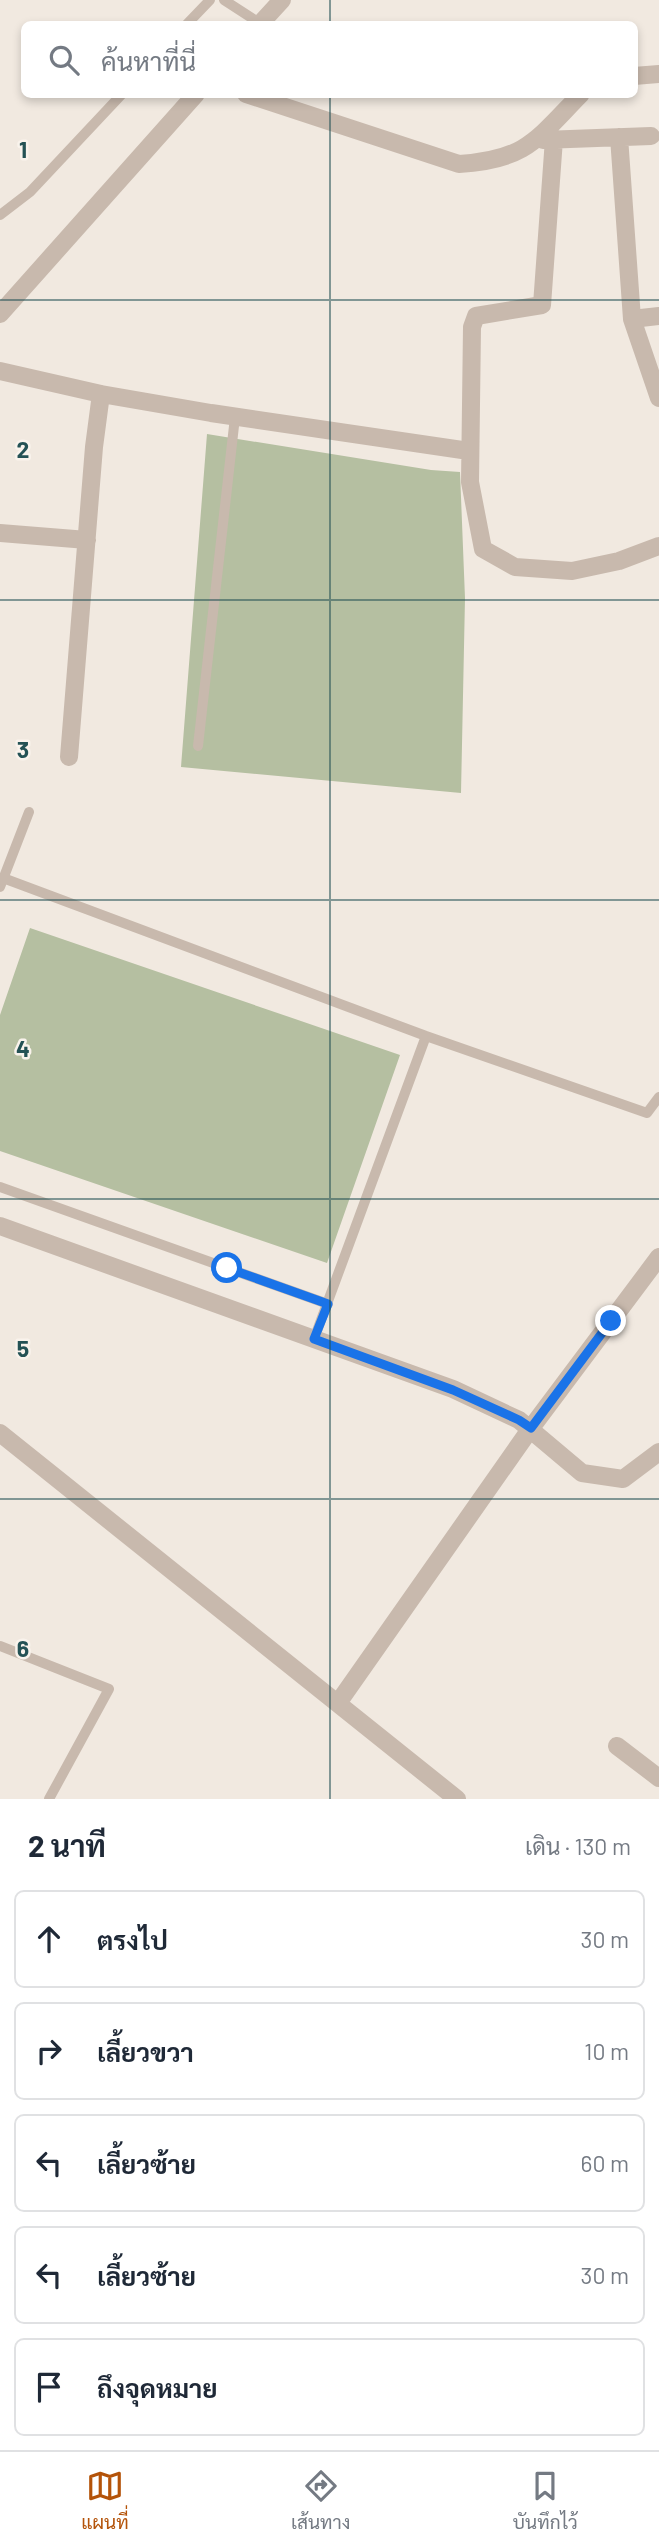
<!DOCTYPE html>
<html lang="th">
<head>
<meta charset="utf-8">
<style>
  :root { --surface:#fff; --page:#f6f6f7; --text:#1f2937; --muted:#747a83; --line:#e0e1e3; --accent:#b45309 }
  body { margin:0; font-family:Barlow,Sarabun,sans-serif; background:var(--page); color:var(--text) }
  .stop { position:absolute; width:21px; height:21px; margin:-16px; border:5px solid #1a73e8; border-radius:50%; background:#fff }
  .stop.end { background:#1a73e8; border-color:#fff; box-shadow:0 2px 7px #0008 }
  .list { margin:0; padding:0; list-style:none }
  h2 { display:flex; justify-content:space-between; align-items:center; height:91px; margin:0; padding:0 28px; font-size:30px }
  h2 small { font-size:23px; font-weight:400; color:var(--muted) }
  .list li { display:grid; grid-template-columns:46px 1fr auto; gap:21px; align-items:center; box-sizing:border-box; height:98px; margin:0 14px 14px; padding:0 14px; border:2px solid var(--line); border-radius:10px }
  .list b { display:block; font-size:26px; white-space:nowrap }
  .list em { font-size:23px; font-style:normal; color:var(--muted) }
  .icon { flex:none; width:38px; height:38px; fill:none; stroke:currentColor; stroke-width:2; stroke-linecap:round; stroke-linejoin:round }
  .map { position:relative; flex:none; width:659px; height:1799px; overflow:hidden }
  .search { position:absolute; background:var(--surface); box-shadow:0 4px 10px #0003; left:21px; right:21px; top:21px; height:77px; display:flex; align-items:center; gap:18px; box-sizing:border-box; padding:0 24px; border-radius:10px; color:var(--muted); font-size:26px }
  .sheet { height:651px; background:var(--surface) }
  nav { display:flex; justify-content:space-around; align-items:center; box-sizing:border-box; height:98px; border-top:2px solid var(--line); background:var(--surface); font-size:19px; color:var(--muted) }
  nav a { display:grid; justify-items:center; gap:4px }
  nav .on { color:var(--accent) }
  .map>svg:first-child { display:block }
  .green { fill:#b5bfa1 }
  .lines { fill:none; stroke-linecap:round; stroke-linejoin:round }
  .lane { stroke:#c8b9ad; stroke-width:10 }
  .street { stroke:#c8b9ad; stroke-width:18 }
  .route { stroke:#1a73e8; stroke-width:9 }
  .grid { fill:none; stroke:#245255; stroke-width:2; stroke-opacity:0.55 }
  .grid-label { font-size:23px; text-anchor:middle; font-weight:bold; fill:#245255; stroke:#f9f3ec; stroke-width:5; stroke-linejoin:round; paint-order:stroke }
</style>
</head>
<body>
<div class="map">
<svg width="659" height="1799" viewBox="0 0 659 1799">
  <rect width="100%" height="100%" fill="#f1e9e0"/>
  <path class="green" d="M207 434 431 470 460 472 465 598 461 793 181 767Z
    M30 928 400 1055 327 1263 0 1151V1015Z"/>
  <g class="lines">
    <path class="lane" d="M224 0 261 24
      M187 24 210 0
      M0 215 30 192 122 94
      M198 746 235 417
      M3 878 426 1036 647 1113 659 1097
      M0 887 29 812
      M0 1187 328 1304
      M314 1339 426 1036
      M0 1646 109 1689 49 1799"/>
    <path class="street" d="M260 24 282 0
      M634 76 659 74
      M246 94 459 164C526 160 536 140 581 94
      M619 137 632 319 659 398
      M554 139 542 305 476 316 472 327 470 482 483 549 515 567 572 571 619 561 659 546
      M543 140 651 136
      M0 314 196 94
      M632 319 659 316
      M0 371 101 394 211 413 469 451
      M0 533 87 540
      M69 757 94 447 101 394
      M0 1226 453 1389 519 1420 582 1473 623 1479 659 1452
      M0 1433 457 1799
      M338 1703 531 1428 659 1257
      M617 1746 659 1778"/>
  </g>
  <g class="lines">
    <path class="route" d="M227 1268 328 1304 314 1339 453 1390 519 1420 531 1428 611 1321"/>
  </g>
  <path class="grid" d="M330 0V24M330 94V1799M0 300H659M0 600H659M0 900H659M0 1199H659M0 1499H659"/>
  <g class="grid-label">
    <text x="23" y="158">1</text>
    <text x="23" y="458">2</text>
    <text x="23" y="758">3</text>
    <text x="23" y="1057">4</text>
    <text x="23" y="1357">5</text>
    <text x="23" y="1657">6</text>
  </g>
</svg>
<div class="stop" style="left:227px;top:1268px"></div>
<div class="stop end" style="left:611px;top:1321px"></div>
<div class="search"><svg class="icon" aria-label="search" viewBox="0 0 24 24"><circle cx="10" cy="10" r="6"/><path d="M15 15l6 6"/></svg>ค้นหาที่นี่</div>
</div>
<section class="sheet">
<h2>2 นาที<small>เดิน · 130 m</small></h2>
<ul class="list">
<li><svg class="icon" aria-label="ahead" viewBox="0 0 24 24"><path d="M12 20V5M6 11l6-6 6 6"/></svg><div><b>ตรงไป</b></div><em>30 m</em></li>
<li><svg class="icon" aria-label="right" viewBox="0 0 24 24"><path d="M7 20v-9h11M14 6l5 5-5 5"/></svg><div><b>เลี้ยวขวา</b></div><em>10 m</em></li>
<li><svg class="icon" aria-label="left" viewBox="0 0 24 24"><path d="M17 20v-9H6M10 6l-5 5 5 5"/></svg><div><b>เลี้ยวซ้าย</b></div><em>60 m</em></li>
<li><svg class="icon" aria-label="left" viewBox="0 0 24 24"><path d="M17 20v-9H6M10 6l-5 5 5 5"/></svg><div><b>เลี้ยวซ้าย</b></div><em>30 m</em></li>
<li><svg class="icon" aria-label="arrive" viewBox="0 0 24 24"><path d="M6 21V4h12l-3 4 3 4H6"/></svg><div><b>ถึงจุดหมาย</b></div></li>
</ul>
</section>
<nav>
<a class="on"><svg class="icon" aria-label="map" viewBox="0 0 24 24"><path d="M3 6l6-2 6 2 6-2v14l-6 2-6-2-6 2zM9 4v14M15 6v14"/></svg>แผนที่</a>
<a><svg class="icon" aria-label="directions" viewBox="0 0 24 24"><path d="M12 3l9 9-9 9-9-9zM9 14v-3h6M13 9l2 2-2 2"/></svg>เส้นทาง</a>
<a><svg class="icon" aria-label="saved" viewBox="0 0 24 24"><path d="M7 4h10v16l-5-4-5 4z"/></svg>บันทึกไว้</a>
</nav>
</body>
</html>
